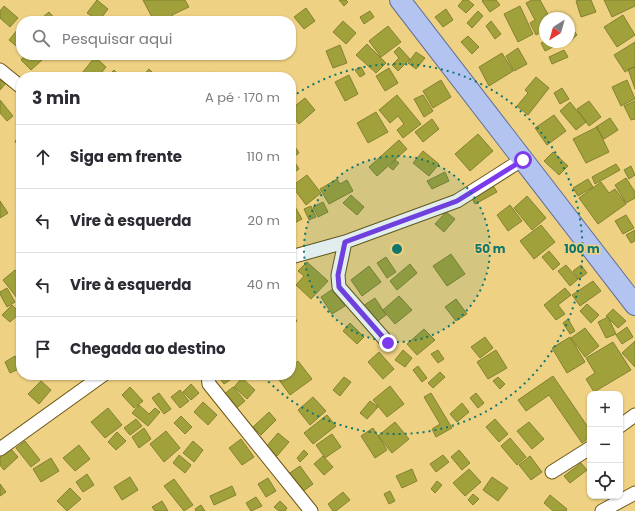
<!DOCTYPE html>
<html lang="pt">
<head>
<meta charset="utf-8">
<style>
  :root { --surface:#fff; --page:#f7f7f7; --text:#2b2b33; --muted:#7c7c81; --line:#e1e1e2 }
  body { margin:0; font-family:Poppins,sans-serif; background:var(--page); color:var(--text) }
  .controls { position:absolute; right:12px; bottom:12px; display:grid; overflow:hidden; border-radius:8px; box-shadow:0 1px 3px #0004 }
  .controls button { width:36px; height:36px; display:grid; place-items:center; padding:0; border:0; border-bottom:1px solid var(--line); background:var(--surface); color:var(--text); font:20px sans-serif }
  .compass { position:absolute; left:539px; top:12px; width:36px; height:36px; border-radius:50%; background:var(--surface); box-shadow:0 1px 3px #0004; rotate:217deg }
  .stop { position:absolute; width:12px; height:12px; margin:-9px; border:3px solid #7c3aed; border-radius:50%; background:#fff }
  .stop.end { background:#7c3aed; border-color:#fff; box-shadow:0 1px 4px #0008 }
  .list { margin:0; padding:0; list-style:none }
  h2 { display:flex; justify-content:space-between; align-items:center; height:52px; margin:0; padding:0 16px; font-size:17px }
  h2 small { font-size:13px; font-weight:400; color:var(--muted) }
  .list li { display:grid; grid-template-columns:26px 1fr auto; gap:12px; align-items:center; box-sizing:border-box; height:64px; padding:0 16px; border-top:1px solid var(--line) }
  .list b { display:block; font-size:15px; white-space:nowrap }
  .list em { font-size:13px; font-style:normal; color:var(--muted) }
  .icon { flex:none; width:22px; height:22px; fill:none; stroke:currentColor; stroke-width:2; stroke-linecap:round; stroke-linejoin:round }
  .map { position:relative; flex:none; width:635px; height:511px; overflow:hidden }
  .search { position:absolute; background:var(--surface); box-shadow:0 1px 3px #0004; left:16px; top:16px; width:280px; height:44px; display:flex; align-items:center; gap:10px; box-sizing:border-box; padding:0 14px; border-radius:16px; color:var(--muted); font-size:15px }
  .panel { position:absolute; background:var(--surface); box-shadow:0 1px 3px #0004; left:16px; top:72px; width:280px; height:308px; border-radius:16px }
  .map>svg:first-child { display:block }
  .building { fill:#a1a13c; stroke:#828231 }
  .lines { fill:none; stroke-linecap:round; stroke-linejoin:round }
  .street-casing { stroke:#6a5516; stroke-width:15 }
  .primary-casing { stroke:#606e97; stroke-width:22 }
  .street { stroke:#fff; stroke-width:13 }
  .primary { stroke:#b4c4f1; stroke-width:20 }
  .route { stroke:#7c3aed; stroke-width:5 }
  .ring { fill:none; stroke:#0f766e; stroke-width:2; stroke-dasharray:2 4 }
  .centre { fill:#0f766e; stroke:#efd183; stroke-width:2 }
  .ring-label { font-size:12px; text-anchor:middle; font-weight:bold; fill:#0f766e; stroke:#efd183; stroke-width:3; stroke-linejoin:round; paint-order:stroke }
</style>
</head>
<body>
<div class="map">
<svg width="635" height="511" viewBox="0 0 635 511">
  <rect width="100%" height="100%" fill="#efd183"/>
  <path class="building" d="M97 0 108 9 99 21 87 13Z
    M143 0H185L189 7 172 15 174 19 170 21H154Z
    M339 0H346L348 2 344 6Z
    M463 0H468L474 5 466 13 458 6Z
    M483 0H496L500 5 490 12 482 1Z
    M532 0H540L550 18H545V30L536 35 530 23 535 20 526 3Z
    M579 0H591L596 12 581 17 576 1Z
    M604 0H635V6L612 17Z
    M4 6 18 18 10 27 0 18V11Z
    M520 6 533 34 518 42 504 14Z
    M306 8 315 21 304 29 294 17Z
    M446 9 453 20 443 27 435 17Z
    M370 11 374 17 364 24 360 17Z
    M478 11 483 16 472 28 467 23Z
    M49 12 56 20 38 21Z
    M623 15 635 35 617 47 604 27Z
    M343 21 356 33 346 44 333 32Z
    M491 21 501 34 495 39 486 26Z
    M388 26 401 42 381 57 369 41Z
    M572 28 577 35 569 42V31Z
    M18 29 21 31V50L9 40Z
    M468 36 479 47 472 54 461 42Z
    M545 41V42L561 43 545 51 541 43Z
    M635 42V66L625 72 614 55Z
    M367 44 386 63 376 73 356 55Z
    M340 45 347 63 333 68 326 51Z
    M399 47 410 59 398 71 392 65 399 58 394 52Z
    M518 48 527 64 514 71 506 56Z
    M564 50 568 57 552 64 549 57Z
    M416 52 425 58 416 69 408 63Z
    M502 53 513 71 489 86 479 67Z
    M25 55H37L42 60 31 70 21 60Z
    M95 57 106 67 98 77H87L82 73Z
    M361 67 365 74 360 77 355 70Z
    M635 67V89L628 69Z
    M389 68 398 83 385 91 376 76Z
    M149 69 157 77H142Z
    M114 70 121 77H107Z
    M212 72 219 77H209Z
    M349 75 358 94 345 101 335 82Z
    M536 77 549 88 528 115 517 106 528 93 525 90Z
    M0 78 7 82 0 90Z
    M441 80 451 97 433 108 423 91Z
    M627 80 635 99 621 106 612 87Z
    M562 88 569 99 560 104 554 93Z
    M397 95 421 124 403 138 397 130 404 124 398 116 390 123 379 110Z
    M423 95 433 111 424 117 414 99Z
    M305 98 315 110 299 124 291 115V109Z
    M0 100 13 116 7 121 0 113Z
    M589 101 601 117 589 126 577 109Z
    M635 101V119L631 120 624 106Z
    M570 102 586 122 576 130 560 111Z
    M376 112 388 132 368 143 357 123Z
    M554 115 566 131 547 145 535 128Z
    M610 118 618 130 604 139 596 127Z
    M432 119 439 129 423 142 415 132Z
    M597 127 609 152 586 163 573 139Z
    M478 134 493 151 470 171 455 154Z
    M21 137V151L15 141Z
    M399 140 407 149 377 176 369 167Z
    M294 145 299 153 292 158 299 169 293 173 291 169V146Z
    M423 151 439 164 429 176 413 163Z
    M553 152 568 166 559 175 544 161Z
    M395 160 399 163 393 170 389 167Z
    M616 164 620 170 595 184 592 177Z
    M631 166 635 175 629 179 624 170Z
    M445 172 449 181 432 189 427 181Z
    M307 175 321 193 306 205 292 186Z
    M626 178 635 192V198L626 203 615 185Z
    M337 179 340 184 347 180 353 191 329 204 320 189Z
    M489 179 497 192 475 204 468 191Z
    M588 179 593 187 578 196 573 188Z
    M601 182 609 193 615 189 626 204 598 224 579 198Z
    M351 195 364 207 357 215 343 203Z
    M527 196 546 218 532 230 514 208Z
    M0 201 8 213 0 218Z
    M323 202 328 212 318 217 313 207Z
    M294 205 302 219 291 225V207Z
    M510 205 522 221 508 231 497 215Z
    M311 206 316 217 309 220 304 209Z
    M446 212 455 219 444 232 435 224Z
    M626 215 634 228 623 234 615 221Z
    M541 225 555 242 534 259 520 241Z
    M635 230V241L631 243 626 235Z
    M549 251 560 264 553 270 542 257Z
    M451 254 465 274 447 286 433 266Z
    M386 257 396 272 387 278 377 263Z
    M307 262 328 281 311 299 296 285 304 276 298 271Z
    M410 264 417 273 397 290 390 281Z
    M566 265 578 279 570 286 558 271Z
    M581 265 587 273 579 279 573 271Z
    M369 266 381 282 362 296 351 280Z
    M15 270 21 277V294L17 298 3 280Z
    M291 274 296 278 291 283Z
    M593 281 601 291 580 306 572 295Z
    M7 288 15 302 7 307 0 294V292Z
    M565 288 571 295 558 305 565 314 556 320 544 305Z
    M333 289 345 306 332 314 321 297Z
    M399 296 412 310 395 324 383 310Z
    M375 298 386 315 375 323 363 306Z
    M456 299 467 314 456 321 445 307Z
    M587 304 599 315 591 323 580 311Z
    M12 305 20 313 10 322 2 315Z
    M613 309 626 321 618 328 606 316Z
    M291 313 297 321 291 326Z
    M608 317 616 334 606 338 598 322Z
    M568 319 575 331 570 334 563 323Z
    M350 323 364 337 357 344 343 331Z
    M627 327 633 337 622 344 616 335Z
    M585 328 599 346 585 357 571 338Z
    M424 329 435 340 417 355 407 344Z
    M485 337 493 348 480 358 471 347Z
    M570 337 585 362 567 373 552 348Z
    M635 341V367L622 353Z
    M613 342 631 370 594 392 586 379 595 373 586 358Z
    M403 350 412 358 405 367 395 360Z
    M438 350 444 359 438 363 431 354Z
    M496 350 507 368 488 379 477 362Z
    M379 352 394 369 383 379 368 362Z
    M15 356 21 368 10 373 5 362Z
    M298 361 312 379 290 395 277 377 279 375H291V367Z
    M418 366 427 378 422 382 413 370Z
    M440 372 445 377 433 388 428 383Z
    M217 375H235L236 376 224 384Z
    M553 376 590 430V437L582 443 549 395 526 411 518 400Z
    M344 377 351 382 340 396 333 390Z
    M498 377 505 384 500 389 493 381Z
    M242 378 255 390 247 399 234 387Z
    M41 381 51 390 39 404 28 394Z
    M191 384 199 393 191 400 183 392Z
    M390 386 404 404 387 417 373 400Z
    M130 387 143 401 134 408 122 395Z
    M233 387 245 401 234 410 222 396Z
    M180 390 189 401 180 408 171 397Z
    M159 393 171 409 164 414 152 398Z
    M431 393 452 428 436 437 432 429 440 424 424 397Z
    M476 393 484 403 478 408 470 398Z
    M313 397 326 411 310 425 298 410Z
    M370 401 378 407 367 419 360 413Z
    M203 402 217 415 208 425 194 412Z
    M462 403 469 412 457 422 450 414Z
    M139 405 149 414 155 408 160 412 148 426 132 413Z
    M108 408 122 425 105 438 91 422Z
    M269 412 276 420 261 435 253 427Z
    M327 415 336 426 313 444 304 433Z
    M181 416 192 427 185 434 174 423Z
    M136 419 142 426 130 435 124 428Z
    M495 419 508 434 499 442 486 427Z
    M395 422 409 439 392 453 378 436Z
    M529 422 544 439 532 449 517 431Z
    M144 428 151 439 139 448 132 437Z
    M373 428 387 450 375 458 361 436Z
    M166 431 180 448 164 462 150 444Z
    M117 432 126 441 116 450 108 442Z
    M278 433 289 442 277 456 266 447Z
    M332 434 341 447 325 458 316 445Z
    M510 438 526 457 517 465 501 446Z
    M241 439 254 457 242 465 229 448Z
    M25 441 40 460 31 467 16 448Z
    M193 441 203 450 194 462 183 453Z
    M79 445 90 459 75 471 63 458Z
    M9 447 18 457 4 470 0 465V454Z
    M304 450 308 454 300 462 297 458Z
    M459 450 470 463 462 470 451 457Z
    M179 455 191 465 185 473 173 463Z
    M443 455 449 462 436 472 430 464Z
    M323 456 333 467 324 475 314 464Z
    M530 456 542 472 531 480 519 465Z
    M51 458 59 471 41 482 33 469Z
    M581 463 587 470 570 483 564 476Z
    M300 466 313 484 302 492 284 477Z
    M412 469 417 481 402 488 396 476Z
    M469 469 481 482 465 496 453 483Z
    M87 474 94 485 83 492 76 482Z
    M130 477 138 490 122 500 114 487Z
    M492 477 508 488 498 501 483 490Z
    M268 478 276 491 266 497 258 484Z
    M174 479 193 505 184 511 164 486Z
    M437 481 442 485 435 493 431 489Z
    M0 484 6 492 0 496Z
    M232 486 236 495 214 505 210 496Z
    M70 488 81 499 67 511 57 501Z
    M390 491 395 501 389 504 384 494Z
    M343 492 350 500 336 511H333L328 504Z
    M473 494 479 499 473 505 468 500Z
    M550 495 567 509 566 511H553L544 503Z
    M256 497 262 506 251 511 246 503Z
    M162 501 168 511H155L152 507Z
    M280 501 287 508 285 511H279L274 507Z
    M201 505 205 511H196L195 509Z"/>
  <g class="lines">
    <g class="street-casing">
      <path id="street" d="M0 70 21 87
        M345 242 338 275 339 287 388 343
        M291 257 345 242 457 201 523 159
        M208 375 209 384 311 511
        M620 426 635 415
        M0 449 103 375
        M552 472 590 448
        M602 511 635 493"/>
    </g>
    <g class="primary-casing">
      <path id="primary" d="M400 0 635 305"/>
    </g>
    <use href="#street" class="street"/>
    <use href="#primary" class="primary"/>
  </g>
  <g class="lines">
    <path class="route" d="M388 343 339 287 338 275 345 242 457 201 523 160"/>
  </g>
  <circle cx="397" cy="249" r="93" fill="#0f766e" fill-opacity=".12"/>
  <g class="ring">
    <circle cx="397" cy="249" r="93"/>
    <path d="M292 97A185 185 0 1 1 262 375"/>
  </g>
  <circle cx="397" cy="249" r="6" class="centre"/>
  <g class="ring-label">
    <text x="490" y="253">50 m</text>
    <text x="582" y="253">100 m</text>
  </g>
</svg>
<div class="controls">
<button>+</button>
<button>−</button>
<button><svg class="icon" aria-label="locate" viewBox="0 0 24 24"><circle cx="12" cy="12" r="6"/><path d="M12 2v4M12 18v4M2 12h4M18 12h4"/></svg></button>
</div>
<svg class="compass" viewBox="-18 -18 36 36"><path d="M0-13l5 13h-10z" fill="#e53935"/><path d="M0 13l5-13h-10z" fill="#7c7c81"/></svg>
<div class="stop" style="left:523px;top:160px"></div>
<div class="stop end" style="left:388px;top:343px"></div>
<div class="search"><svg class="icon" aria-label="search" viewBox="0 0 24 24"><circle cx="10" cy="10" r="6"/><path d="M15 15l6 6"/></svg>Pesquisar aqui</div>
<section class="panel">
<h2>3 min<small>A pé · 170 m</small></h2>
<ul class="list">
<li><svg class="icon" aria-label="ahead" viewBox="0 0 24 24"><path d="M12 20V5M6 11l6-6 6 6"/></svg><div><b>Siga em frente</b></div><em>110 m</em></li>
<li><svg class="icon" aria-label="left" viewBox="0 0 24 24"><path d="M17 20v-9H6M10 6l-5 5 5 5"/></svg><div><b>Vire à esquerda</b></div><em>20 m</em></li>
<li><svg class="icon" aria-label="left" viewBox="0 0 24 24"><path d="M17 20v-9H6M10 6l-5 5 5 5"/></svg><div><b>Vire à esquerda</b></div><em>40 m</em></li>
<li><svg class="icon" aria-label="arrive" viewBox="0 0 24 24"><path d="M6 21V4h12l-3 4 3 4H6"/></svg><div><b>Chegada ao destino</b></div></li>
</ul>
</section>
</div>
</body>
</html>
